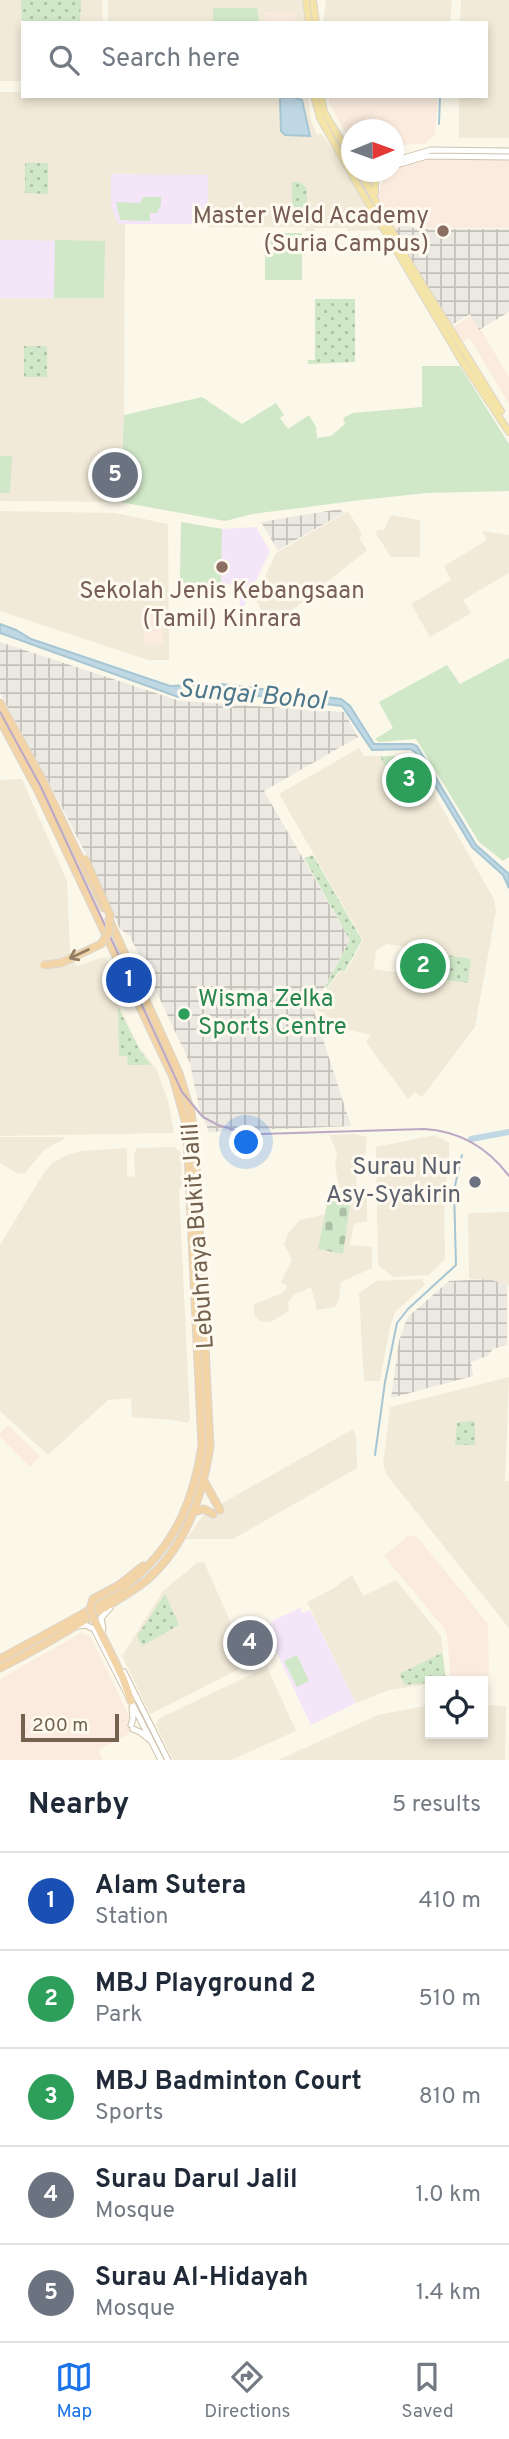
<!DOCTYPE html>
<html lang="en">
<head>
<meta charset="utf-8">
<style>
  :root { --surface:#fff; --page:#f2f2f3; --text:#1f2937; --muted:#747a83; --line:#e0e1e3; --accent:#1a73e8 }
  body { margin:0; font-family:Overpass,sans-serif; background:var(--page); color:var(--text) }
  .controls { position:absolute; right:21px; bottom:21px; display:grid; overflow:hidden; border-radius:0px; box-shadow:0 4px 10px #0003 }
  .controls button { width:63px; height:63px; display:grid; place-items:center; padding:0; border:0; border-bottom:2px solid var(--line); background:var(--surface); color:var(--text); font:35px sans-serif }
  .compass { position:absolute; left:341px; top:119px; width:63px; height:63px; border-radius:50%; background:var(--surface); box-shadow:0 4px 10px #0003; rotate:89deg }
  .scale { position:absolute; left:21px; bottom:18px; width:98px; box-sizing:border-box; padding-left:7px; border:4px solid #74624f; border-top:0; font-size:19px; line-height:24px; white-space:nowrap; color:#74624f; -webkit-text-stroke:5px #fefaf0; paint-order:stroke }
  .you { position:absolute; left:247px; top:1143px; width:24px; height:24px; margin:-18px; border:5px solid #fff; border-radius:50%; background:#1a73e8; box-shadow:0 0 0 10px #1a73e833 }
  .badge { display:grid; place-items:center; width:46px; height:46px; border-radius:50%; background:var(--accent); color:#fff; font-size:23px; font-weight:700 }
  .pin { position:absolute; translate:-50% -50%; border:4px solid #fff; box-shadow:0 2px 7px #0006 }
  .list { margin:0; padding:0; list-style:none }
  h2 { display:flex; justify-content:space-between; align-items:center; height:91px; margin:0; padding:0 28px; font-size:30px }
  h2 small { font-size:23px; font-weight:400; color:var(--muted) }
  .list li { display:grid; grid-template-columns:46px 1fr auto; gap:21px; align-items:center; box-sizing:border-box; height:98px; padding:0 28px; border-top:2px solid var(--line) }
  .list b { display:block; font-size:26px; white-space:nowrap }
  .list p { margin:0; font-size:23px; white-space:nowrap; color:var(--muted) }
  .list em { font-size:23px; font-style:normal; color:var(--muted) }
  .icon { flex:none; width:38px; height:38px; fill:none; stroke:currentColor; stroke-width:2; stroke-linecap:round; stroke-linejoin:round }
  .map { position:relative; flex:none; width:509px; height:1760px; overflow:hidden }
  .search { position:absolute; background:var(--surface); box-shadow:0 4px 10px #0003; left:21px; right:21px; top:21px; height:77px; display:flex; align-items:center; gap:18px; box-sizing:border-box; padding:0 24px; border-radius:0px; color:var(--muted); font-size:26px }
  .sheet { height:581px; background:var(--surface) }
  nav { display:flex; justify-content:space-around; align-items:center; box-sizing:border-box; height:98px; border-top:2px solid var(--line); background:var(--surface); font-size:19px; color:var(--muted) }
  nav a { display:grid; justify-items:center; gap:4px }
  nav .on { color:var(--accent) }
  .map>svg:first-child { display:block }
  .residential { fill:#f2ead8; fill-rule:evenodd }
  .commercial { fill:#faebde }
  .industrial { fill:url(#industrial-grid) }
  .education { fill:#f4e6f8 }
  .grass { fill:#d0e8c8 }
  .cemetery { fill:url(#cemetery-stones) }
  .park { fill:url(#park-dots) }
  .water { fill:#bfd8e4; stroke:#a6c6d4; stroke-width:2 }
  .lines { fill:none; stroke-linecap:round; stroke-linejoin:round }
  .stream { stroke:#a6c6d4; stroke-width:2 }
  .river { stroke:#bfd8e4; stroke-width:6 }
  .secondary-casing { stroke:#cfc2ad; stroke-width:7 }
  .primary-casing { stroke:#dbd6d1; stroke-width:8 }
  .trunk-casing { stroke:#dbd6d1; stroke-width:9 }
  .secondary { stroke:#fff; stroke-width:5 }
  .primary { stroke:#f4e4a7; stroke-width:6 }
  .trunk { stroke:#f2d4a6; stroke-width:7 }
  .tram { stroke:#bca8c5; stroke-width:2 }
  .trunk-bridge-casing { stroke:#dbd6d1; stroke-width:9; stroke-linecap:butt }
  .trunk-bridge { stroke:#f2d4a6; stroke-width:7 }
  .oneway { stroke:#947e65 }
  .education-dot { fill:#8d6e63; stroke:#fefaf0; stroke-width:2.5 }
  .leisure-dot { fill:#2e9e5b; stroke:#fefaf0; stroke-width:2.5 }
  .worship-dot { fill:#6b7280; stroke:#fefaf0; stroke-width:2.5 }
  .labels { text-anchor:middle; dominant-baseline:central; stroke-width:6; stroke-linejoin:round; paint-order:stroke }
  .education-label { font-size:24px; fill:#785e54; stroke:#fefaf0; text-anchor:end }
  .leisure-label { font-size:24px; fill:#27864d; stroke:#fefaf0; text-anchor:start }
  .worship-label { font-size:24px; fill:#5b616d; stroke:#fefaf0; text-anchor:end }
  .street-label { font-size:24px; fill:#74624f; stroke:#fefaf0 }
  .water-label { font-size:26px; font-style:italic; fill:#4d788c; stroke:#fefaf0 }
</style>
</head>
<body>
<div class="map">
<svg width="509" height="1760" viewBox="0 0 509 1760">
  <defs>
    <pattern id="industrial-grid" width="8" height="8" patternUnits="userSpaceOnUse" patternTransform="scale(1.75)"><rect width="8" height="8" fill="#ece9e2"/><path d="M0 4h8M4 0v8" fill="none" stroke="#c4c0ba"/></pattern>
    <pattern id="cemetery-stones" width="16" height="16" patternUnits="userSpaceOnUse" patternTransform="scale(1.75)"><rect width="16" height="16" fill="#d0e8c8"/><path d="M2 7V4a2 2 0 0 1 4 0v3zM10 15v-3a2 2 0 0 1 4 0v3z" fill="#adbfa5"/></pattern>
    <pattern id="park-dots" width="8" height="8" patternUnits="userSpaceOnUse" patternTransform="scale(1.75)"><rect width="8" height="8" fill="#d0e8c8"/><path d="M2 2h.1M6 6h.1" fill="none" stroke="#adbfa5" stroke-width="1.8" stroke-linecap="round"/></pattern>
  </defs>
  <rect width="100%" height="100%" fill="#fbf7e9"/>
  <path class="residential" d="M0 0H102L103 23H23V81H0Z
    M108 0H302L305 23H108Z
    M326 0H452L450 23H323Z
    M461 0H509V138H459V96H486V23H460Z
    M0 92H23V96H308L311 120 317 135 321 133 334 151 382 230 348 231 347 228H314V231H305V227H208V175L118 224H125L124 415 120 502 0 501Z
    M0 511 115 513 168 524 169 660H148L0 611Z
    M348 511 362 534 359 538 367 550 271 627 255 599 276 553Z
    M391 515 420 520V556L418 557H391L375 532 377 530H384Z
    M482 531 509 535V573L463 600 471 613 430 637 411 604 451 580 444 566 487 540Z
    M359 748 364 756 413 757 494 899 496 911 475 1027 422 1097 415 1092 408 1099 366 1042 371 1035 349 1030 314 1008 341 970 346 972 363 940 279 794ZM387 944 412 948 403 993 406 974 374 969 376 951Z
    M22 779 67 881 70 952 77 966 104 957 108 961 123 994 119 1001V1006L139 1047 157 1070 168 1101 174 1133 0 1136V780Z
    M354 1134 367 1137 365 1160 356 1181 358 1191 367 1194V1221L354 1224 350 1245 372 1247V1268L341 1282 339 1298 335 1307 317 1310 311 1287 293 1295 288 1303 289 1311 270 1322 259 1321 254 1314V1304L283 1293 287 1286 281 1282 292 1259 284 1244 289 1232 300 1220 323 1215 347 1198 346 1189 339 1187 335 1166 337 1152 329 1135Z
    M435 1135 449 1143V1170L444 1189 445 1259 429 1275 393 1277 378 1265 376 1147Z
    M0 1137H64V1139L44 1150 25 1173 18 1174 0 1163Z
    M174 1147 181 1152 182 1187 179 1190 190 1420 187 1423 172 1420 132 1417 131 1398 108 1400 48 1455 0 1411V1245L43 1174 52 1163 67 1155 82 1151 125 1148 127 1150V1176L135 1177 134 1153 137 1148Z
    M509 1212V1286L489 1279H469L468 1213Z
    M422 1279 425 1285 395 1312 390 1327 380 1381H364L359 1293 376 1281Z
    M509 1377 505 1481H509V1628L386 1474 383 1464 390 1407Z
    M353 1429 356 1437 357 1468 233 1539H186L205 1513Z
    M204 1562 249 1664 150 1714 122 1656 163 1591 197 1563Z
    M352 1575 363 1596 396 1580 441 1636 446 1681H430V1684L389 1690 356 1703 307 1602 329 1591Z
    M267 1667 296 1731 231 1760H173L156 1725 158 1719Z
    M430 1705V1734H483V1705L506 1706 505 1760H278L378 1715Z"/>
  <path class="commercial" d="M264 12 295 13 296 23H266Z
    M329 96H438L435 134 426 143 405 145 394 150 393 130H351V142L329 103Z
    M461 159H509V228H419L412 226 410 222 394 230 378 195 384 177 394 169 422 160Z
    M471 316 479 330H481L509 377V404L470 338 462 342 453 327Z
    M144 613 163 614V645H144Z
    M8 1425 40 1456 30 1467 0 1437V1433Z
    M408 1536H415L419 1539 488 1624 489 1674 482 1680 451 1681 447 1636 444 1628 384 1556Z
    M81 1633 90 1636 136 1730 98 1750 103 1760H0V1679Z"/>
  <path class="industrial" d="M409 222 411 227 419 229H509V312L479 330 470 314 450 326 394 230Z
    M340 509 343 513 278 550 261 522Z
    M0 642 180 701 344 712 358 737 264 791 350 940 313 1008 351 1126 209 1132 199 1107 190 1063 130 936 120 929 99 880 59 801 0 693Z
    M489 1279 507 1285V1345L493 1349 487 1356 471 1362 473 1376 391 1398 399 1341 406 1321 410 1315 449 1281Z"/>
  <path class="education" d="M111 174 208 175V224H118L111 205Z
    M0 240 105 241 104 298H0Z
    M181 522 222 529 256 527 270 551 244 606H240L238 584 180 583Z
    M300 1608 302 1613 310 1610 356 1703 311 1725 267 1632 270 1624 274 1620Z"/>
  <path class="grass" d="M213 8H257L259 23H213Z
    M143 197H161V205L157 213H150V221L120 220 116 202 140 203Z
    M265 233H302V280H265Z
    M55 240 105 241 104 298H54Z
    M422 366H460L509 444V491L427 493 361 500 253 514 225 521 120 502 124 415 202 397 242 424 276 403 284 415 280 418 288 429 309 415 316 427 317 438 331 436 345 424 343 418 353 413 422 407Z
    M0 456H12L10 493H0Z
    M181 522 222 529 221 584 180 583Z
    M509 658V857L503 861 479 842 416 739 379 742 375 739 393 728 379 702 447 665 460 684Z
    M297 1655 309 1681 297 1687 284 1661Z"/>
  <path class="cemetery" d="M328 1199 350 1204 343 1254 318 1249Z"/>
  <path class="park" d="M21 0H81L80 23H23V75Z
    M25 163H48V194L25 193Z
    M292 182H300L307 189V207H294L292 205Z
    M315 299H355V362L308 364V360H315Z
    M24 346H47V377H24Z
    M380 756H411L430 786 405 797 401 795Z
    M313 855 362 940 345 971 340 970 327 988 325 987 350 940 304 858Z
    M418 950 471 959 468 983 413 975Z
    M118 1007 139 1049 151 1065H128L127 1056H119Z
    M475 1421V1445H455L457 1422Z
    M165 1594 179 1625 142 1646 137 1636Z
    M442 1653 446 1681 405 1685 399 1674Z"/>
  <path class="water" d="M290 96 302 100 310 136 285 135 281 131 280 98Z
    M0 624 16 630 31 639 170 686 221 684 341 699 350 706 374 744H412L417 746 476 845 509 874V888L503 875 472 847 415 752 410 749 372 750 342 706 201 689 178 697 0 633Z"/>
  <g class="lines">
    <path class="stream" d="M439 124 440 96
      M375 1455 385 1382 397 1323 408 1309 456 1265 454 1190 462 1155"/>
    <path class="river" d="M471 1139 509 1132"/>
    <g class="secondary-casing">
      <path id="secondary" d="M393 161 431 150 509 151
        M393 166 427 156 509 157
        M363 176 381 172
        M79 1626 85 1625 94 1629 161 1760
        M103 1629 101 1618 110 1608
        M124 1672 168 1760
        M131 1725 133 1719 132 1708
        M133 1729 140 1732 150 1740"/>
    </g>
    <g class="primary-casing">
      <path id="primary" d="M306 0 309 23
        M313 0 316 23
        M314 96 320 118 357 184 462 361 509 432
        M321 96 324 112 351 157
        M360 172 407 259 501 411
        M375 193V181L382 172"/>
    </g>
    <g class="trunk-casing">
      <path id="trunk" d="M0 703 41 777 104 908
        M0 720 38 791 173 1077 186 1124 188 1154 202 1446C182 1578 105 1600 0 1659
        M204 1481 220 1510
        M194 1512 204 1509 213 1514
        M119 1585 143 1566
        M94 1619 123 1678 131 1701
        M0 1668C32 1652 63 1634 93 1615 111 1603 130 1594 147 1580 186 1546 202 1497 210 1447L195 1146 191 1112 179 1073 109 919"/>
    </g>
    <use href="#secondary" class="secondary"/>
    <use href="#primary" class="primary"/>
    <use href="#trunk" class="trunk"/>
    <path class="tram" d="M0 712 41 787 182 1092 203 1117 218 1125 242 1132 261 1134 424 1129C459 1131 488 1148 509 1176"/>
    <g class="trunk-bridge-casing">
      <path id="trunk-bridge" d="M44 965 61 963 101 944 109 932 110 915 85 859
        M94 1619 90 1609 93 1599 119 1585"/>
    </g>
    <use href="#trunk-bridge" class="trunk-bridge"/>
  </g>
  <defs><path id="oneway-shaft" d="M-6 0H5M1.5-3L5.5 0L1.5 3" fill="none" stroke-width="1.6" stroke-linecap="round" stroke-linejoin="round" transform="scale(1.75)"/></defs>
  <use class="oneway" href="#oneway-shaft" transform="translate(79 954) rotate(155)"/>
  <g class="education-dot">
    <circle cx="443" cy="231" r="7"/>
    <circle cx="222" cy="567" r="7"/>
  </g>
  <circle class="leisure-dot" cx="184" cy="1014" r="7"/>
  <circle class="worship-dot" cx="475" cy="1182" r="7"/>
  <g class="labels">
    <g class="education-label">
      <text x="429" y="217">Master Weld Academy<tspan x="429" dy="28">(Suria Campus)</tspan></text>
      <text x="222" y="592" text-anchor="middle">Sekolah Jenis Kebangsaan<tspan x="222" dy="28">(Tamil) Kinrara</tspan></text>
    </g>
    <g class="leisure-label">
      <text x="198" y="1000">Wisma Zelka<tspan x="198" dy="28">Sports Centre</tspan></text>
    </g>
    <g class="worship-label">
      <text x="461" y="1168">Surau Nur<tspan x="461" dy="28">Asy-Syakirin</tspan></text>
    </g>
    <g class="street-label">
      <text transform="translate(199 1236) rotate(-94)">Lebuhraya Bukit Jalil</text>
    </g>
    <g class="water-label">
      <text transform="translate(252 696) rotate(5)">Sungai Bohol</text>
    </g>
  </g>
</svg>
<div class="controls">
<button><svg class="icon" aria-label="locate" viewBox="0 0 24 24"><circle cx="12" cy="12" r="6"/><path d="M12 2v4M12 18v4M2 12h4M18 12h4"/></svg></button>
</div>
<svg class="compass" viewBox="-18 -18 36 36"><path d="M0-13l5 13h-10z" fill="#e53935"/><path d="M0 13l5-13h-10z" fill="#747a83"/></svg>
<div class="scale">200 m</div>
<div class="you"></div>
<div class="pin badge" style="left:129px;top:980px;background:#1a4fb4">1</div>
<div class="pin badge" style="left:423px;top:966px;background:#2e9e5b">2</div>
<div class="pin badge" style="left:409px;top:780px;background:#2e9e5b">3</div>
<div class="pin badge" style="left:250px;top:1643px;background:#6b7280">4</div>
<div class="pin badge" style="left:115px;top:475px;background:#6b7280">5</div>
<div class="search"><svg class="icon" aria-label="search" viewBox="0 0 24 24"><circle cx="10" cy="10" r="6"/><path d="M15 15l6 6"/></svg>Search here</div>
</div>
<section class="sheet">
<h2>Nearby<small>5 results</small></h2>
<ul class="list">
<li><span class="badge" style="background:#1a4fb4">1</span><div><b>Alam Sutera</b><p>Station</p></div><em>410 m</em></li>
<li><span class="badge" style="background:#2e9e5b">2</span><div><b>MBJ Playground 2</b><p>Park</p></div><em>510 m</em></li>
<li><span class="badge" style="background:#2e9e5b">3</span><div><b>MBJ Badminton Court</b><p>Sports</p></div><em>810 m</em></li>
<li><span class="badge" style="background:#6b7280">4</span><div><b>Surau Darul Jalil</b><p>Mosque</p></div><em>1.0 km</em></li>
<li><span class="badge" style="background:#6b7280">5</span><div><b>Surau Al-Hidayah</b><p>Mosque</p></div><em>1.4 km</em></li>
</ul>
</section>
<nav>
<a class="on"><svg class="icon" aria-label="map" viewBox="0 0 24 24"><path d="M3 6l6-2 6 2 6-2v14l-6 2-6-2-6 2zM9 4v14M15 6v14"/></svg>Map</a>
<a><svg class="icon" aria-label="directions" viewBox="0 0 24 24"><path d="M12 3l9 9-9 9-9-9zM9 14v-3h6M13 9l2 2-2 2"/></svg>Directions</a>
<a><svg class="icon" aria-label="saved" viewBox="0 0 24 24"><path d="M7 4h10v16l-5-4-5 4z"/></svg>Saved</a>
</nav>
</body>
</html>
